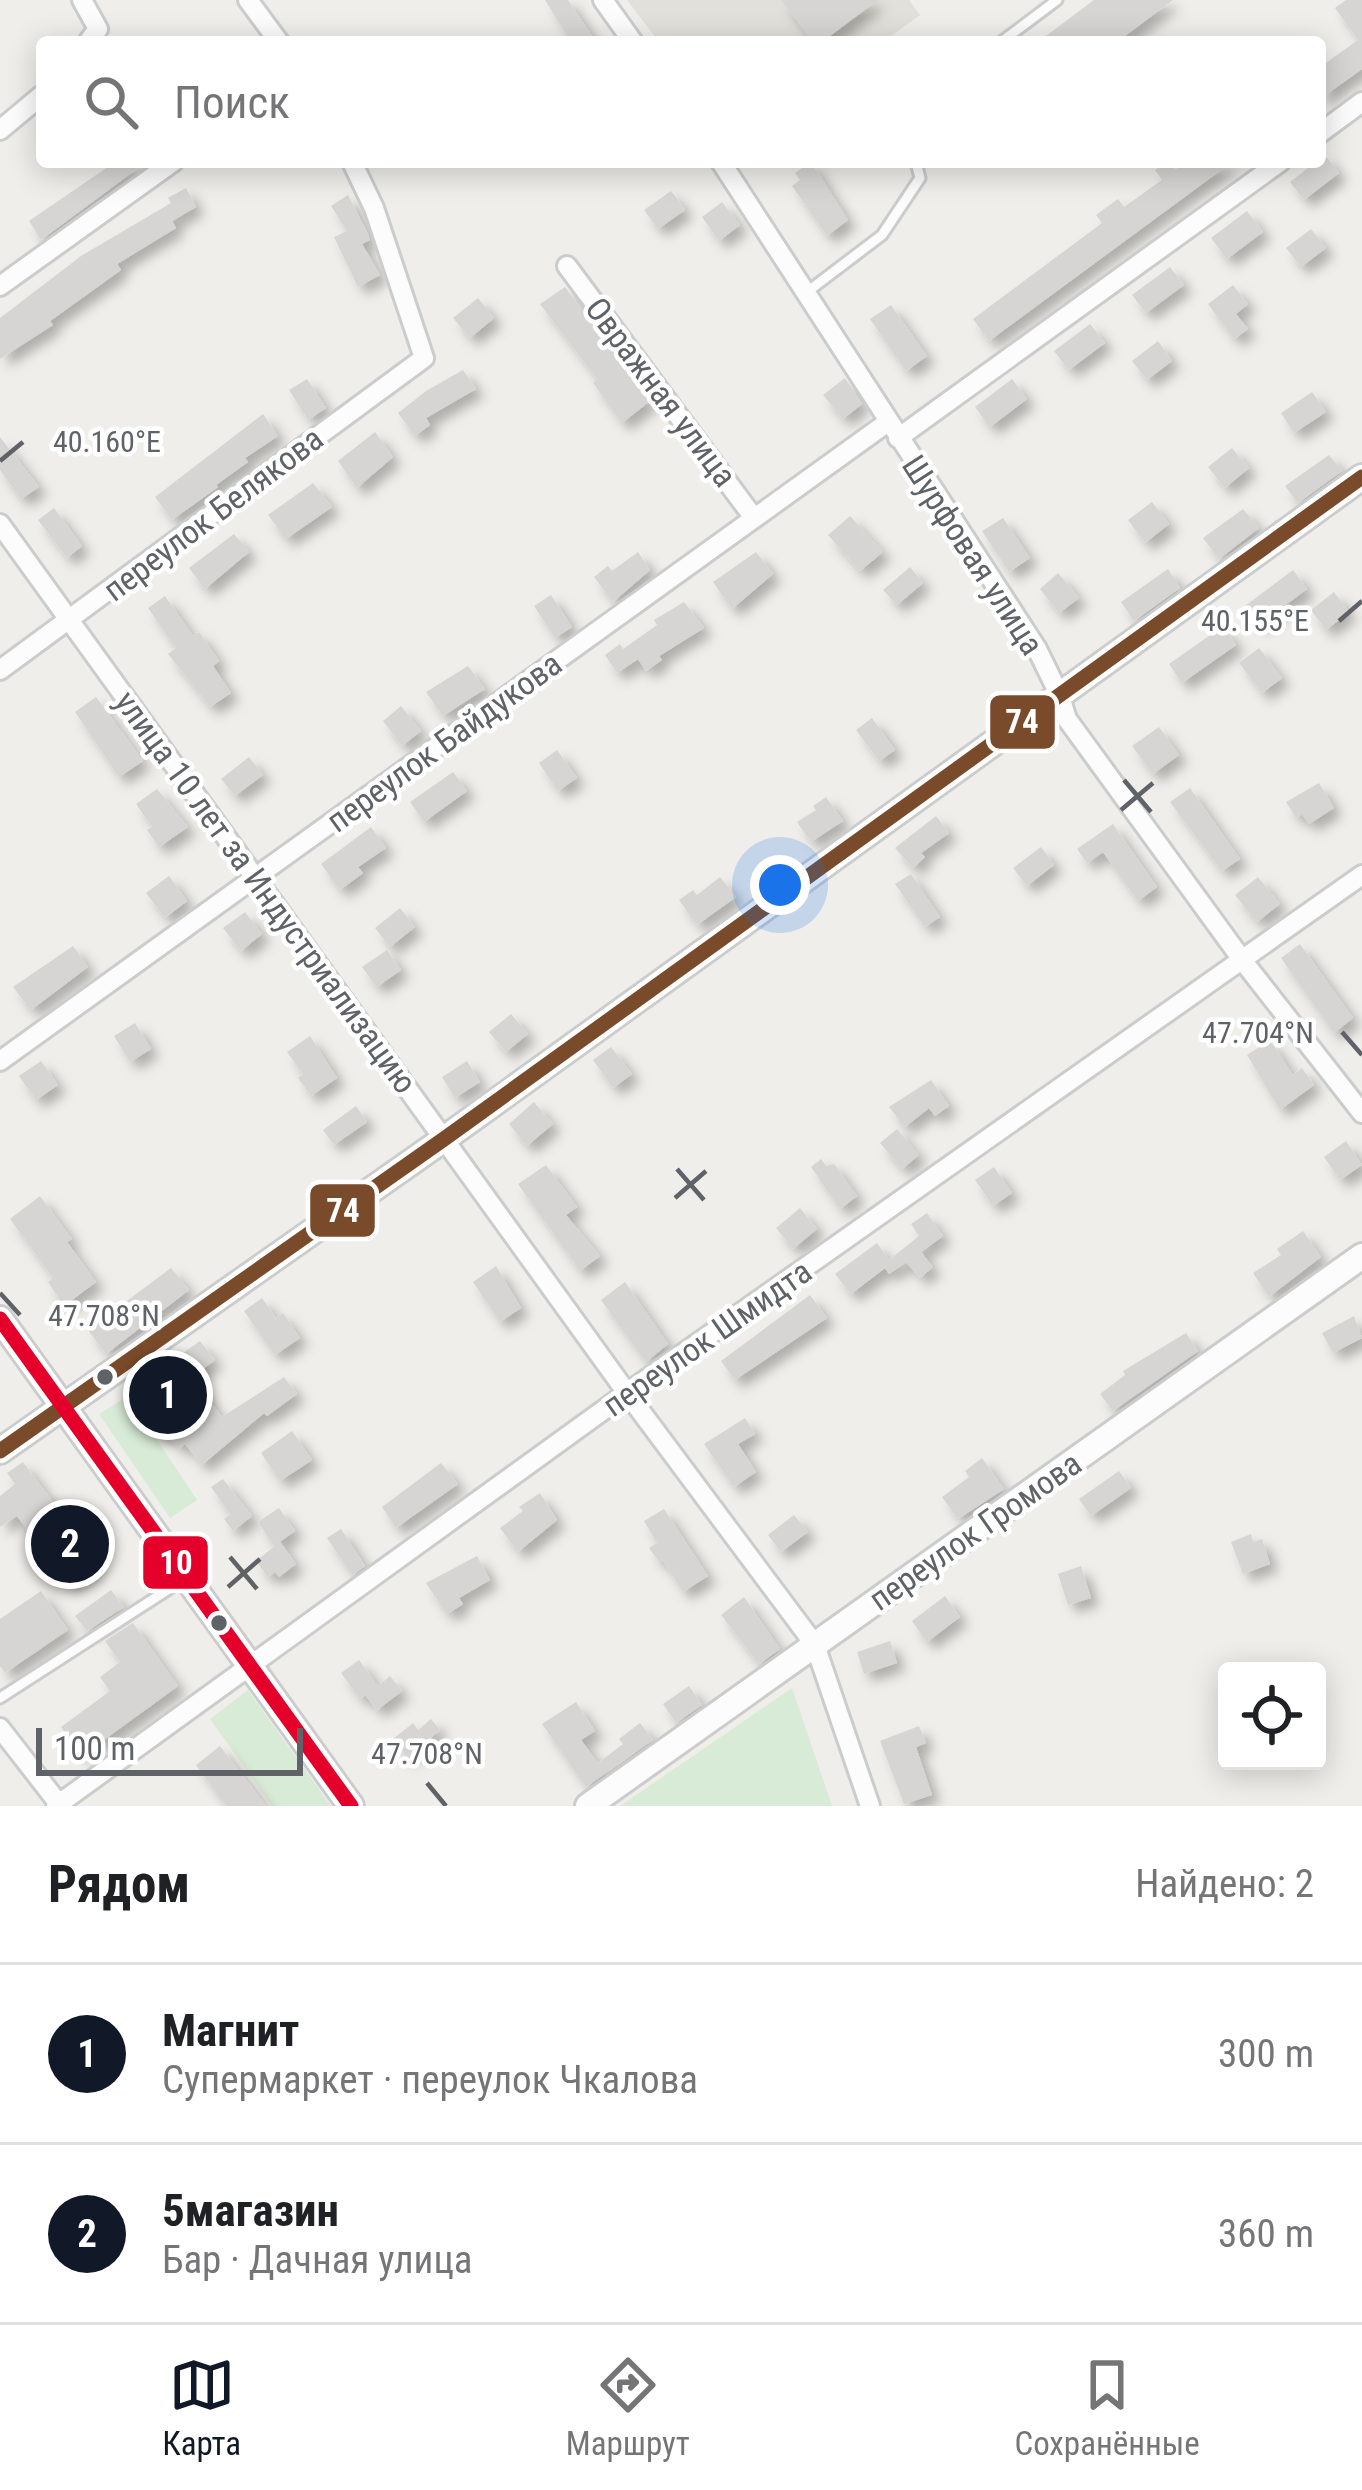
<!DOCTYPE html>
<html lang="ru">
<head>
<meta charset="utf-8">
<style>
  :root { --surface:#fff; --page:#f6f6f6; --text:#202124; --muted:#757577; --line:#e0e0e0; --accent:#111827 }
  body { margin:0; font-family:"Roboto Condensed",sans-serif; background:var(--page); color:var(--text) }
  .controls { position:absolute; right:36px; bottom:36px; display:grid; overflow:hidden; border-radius:12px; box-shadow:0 6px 30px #0003 }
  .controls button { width:108px; height:108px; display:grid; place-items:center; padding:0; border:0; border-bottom:3px solid var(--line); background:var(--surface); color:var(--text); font:60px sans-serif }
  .scale { position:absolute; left:36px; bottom:30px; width:267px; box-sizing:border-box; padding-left:12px; border:6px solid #5f6368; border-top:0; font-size:33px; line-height:42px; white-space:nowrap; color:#5f6368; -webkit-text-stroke:9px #fff; paint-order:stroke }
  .you { position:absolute; left:780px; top:885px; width:42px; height:42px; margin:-30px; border:9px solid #fff; border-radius:50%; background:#1a73e8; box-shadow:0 0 0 18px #1a73e833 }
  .badge { display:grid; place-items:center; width:78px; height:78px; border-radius:50%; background:var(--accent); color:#fff; font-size:39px; font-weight:700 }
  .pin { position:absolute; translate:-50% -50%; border:6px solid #fff; box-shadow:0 3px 12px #0006 }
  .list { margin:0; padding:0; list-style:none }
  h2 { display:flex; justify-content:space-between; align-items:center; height:156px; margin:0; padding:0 48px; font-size:51px }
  h2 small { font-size:39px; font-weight:400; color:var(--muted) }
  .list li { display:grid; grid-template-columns:78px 1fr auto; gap:36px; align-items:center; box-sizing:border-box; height:180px; padding:0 48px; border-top:3px solid var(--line) }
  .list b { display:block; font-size:45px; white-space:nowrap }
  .list p { margin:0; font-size:39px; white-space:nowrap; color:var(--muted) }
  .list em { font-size:39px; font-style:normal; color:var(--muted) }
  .icon { flex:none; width:66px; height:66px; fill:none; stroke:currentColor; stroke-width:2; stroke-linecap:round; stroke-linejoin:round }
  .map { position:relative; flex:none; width:1362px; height:1806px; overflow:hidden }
  .search { position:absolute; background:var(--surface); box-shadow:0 6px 30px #0003; left:36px; right:36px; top:36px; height:132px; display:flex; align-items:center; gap:30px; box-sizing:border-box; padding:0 42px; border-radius:12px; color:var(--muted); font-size:45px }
  .sheet { height:516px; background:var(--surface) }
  nav { display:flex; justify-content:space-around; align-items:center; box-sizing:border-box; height:168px; border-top:3px solid var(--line); background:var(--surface); font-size:33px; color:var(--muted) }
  nav a { display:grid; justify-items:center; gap:6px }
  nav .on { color:var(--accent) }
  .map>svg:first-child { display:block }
  .education { fill:#e2e0da }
  .green { fill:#d8ebd6 }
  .building { fill:#d6d5d3; filter:url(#shadow) }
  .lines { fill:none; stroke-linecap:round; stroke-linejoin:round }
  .service-casing { stroke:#cbcccc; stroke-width:15 }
  .minor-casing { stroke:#cbcccc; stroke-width:24 }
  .tertiary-casing { stroke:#cbcccc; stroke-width:30 }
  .service { stroke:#fdfcfc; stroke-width:9 }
  .minor { stroke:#fdfcfc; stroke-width:18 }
  .tertiary { stroke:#fdfcfc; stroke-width:24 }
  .bus-1-casing { stroke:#fff; stroke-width:24 }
  .bus-2-casing { stroke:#fff; stroke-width:24 }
  .bus-1 { stroke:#7a4b2a; stroke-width:15 }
  .bus-2 { stroke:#e4002b; stroke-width:15 }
  .ticks { fill:none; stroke:#5f6368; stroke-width:4.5 }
  .bus-dot { fill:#5f6368; stroke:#fff; stroke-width:4.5 }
  .labels { text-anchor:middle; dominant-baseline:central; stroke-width:9; stroke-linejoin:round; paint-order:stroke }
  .street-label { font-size:33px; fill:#5f6368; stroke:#fff }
  .ticks-label { font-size:30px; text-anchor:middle; fill:#5f6368; stroke:#fff; stroke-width:9; stroke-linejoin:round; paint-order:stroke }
  .line-badge { stroke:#fff; stroke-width:4.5 }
  .badge-label { font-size:33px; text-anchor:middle; font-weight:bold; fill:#fff }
</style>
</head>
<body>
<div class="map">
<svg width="1362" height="1806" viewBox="0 0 1362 1806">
  <defs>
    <filter id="shadow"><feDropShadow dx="8" dy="8" stdDeviation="6" flood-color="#0004"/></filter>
  </defs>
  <rect width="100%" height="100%" fill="#efeeea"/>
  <path class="education" d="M627 0H909L920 15 883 42H659Z"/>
  <path class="green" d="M128 1396 197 1500 170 1518 99 1414Z
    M792 1688 832 1806H620Z
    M248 1690 331 1806H272L210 1719Z"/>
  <path class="building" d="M545 0H568L596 42H571Z
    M781 0H878L822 42H813Z
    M1094 0H1173L1117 42H1038Z
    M1346 0H1362V69L1320 99V67L1358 40 1335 8Z
    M1325 155 1339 173 1304 200 1290 182Z
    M115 162H146L41 240 29 221Z
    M811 162 848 220 827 236 792 186 800 180 795 173Z
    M1169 162 1175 170 1187 162H1232L989 341 973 319 1102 223 1096 215 1118 199 1124 207 1162 180 1155 170Z
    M186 188 196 207 172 221 176 228 117 264 121 270 50 321 53 325 0 359V318L81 256 171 203 168 198Z
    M671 191 685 210 658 229 644 210Z
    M348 195 368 234 370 240 362 244 380 275 358 287 334 237 347 231 331 206Z
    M722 202 740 225 719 241 702 217Z
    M1247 211 1263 232 1227 259 1211 238Z
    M1311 229 1326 248 1301 267 1286 248Z
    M1170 267 1184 285 1146 313 1132 295Z
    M1233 285 1248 304 1236 314 1248 329 1234 339 1208 304Z
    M565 287 650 401 622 423 593 383 597 379 540 304Z
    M478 298 494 318 470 338 453 318Z
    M891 305 927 356 906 371 870 319Z
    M1090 324 1105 343 1069 370 1054 351Z
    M1158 341 1172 361 1147 380 1132 361Z
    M463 370 476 389 426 418 430 425 415 436 398 413 426 391Z
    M845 378 862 404 843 419 823 395Z
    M307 379 326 408 308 420 289 390Z
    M1012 379 1027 399 990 427 975 407Z
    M1312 392 1326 412 1294 433 1281 413Z
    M263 414 278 436 245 458 248 462 216 485 218 487 172 520 155 497Z
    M375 432 393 457 357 488 338 461Z
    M0 437 39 487 21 499 0 470Z
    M1232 448 1249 468 1225 488 1208 467Z
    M1329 455 1342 471 1298 503 1285 486Z
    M313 483 332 507 286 539 268 515Z
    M1152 502 1169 524 1145 543 1128 520Z
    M54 508 82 546 67 558 38 520Z
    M1243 509 1259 528 1219 559 1203 538Z
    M850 516 883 552 860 571 828 535Z
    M1003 518 1030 558 1009 572 982 531Z
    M234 534 249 552 205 589 189 568Z
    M638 552 650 570 613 602 594 577 608 566 612 571Z
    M756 552 773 574 732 609 713 582Z
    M910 567 923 583 897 605 883 590Z
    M1168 569 1180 588 1134 621 1121 602Z
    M1293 570 1307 589 1259 625 1245 606Z
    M1058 573 1079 598 1059 613 1040 589Z
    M1334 592 1349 612 1326 630 1311 610Z
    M551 595 572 627 555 638 534 606Z
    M165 596 193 636 199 632 219 661 213 666 231 693 210 707 168 654 176 648 148 608Z
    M684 602 704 628 659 656 662 660 646 671 638 659 617 673 605 655 620 644 623 649 657 625 654 620Z
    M1223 626 1236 645 1182 683 1169 664Z
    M1259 648 1282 678 1262 693 1239 663Z
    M468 666 485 689 443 716 426 692Z
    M96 697 143 761 119 777 75 712Z
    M401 706 421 731 402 746 383 721Z
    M872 718 895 750 879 761 856 730Z
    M1159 727 1179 755 1153 774 1132 746Z
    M557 750 577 778 558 791 539 763Z
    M249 757 263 775 235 796 221 779Z
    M453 772 467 791 424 822 410 802Z
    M1319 783 1334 808 1309 824 1302 814 1296 818 1286 802Z
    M1190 788 1240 859 1222 871 1170 802Z
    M157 789 188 827 159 847 147 830 152 827 136 804Z
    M826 797 843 821 811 842 797 822 816 810 813 806Z
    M936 816 949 833 921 853 925 857 913 868 895 848Z
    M1113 824 1157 887 1138 901 1103 852 1087 863 1077 849Z
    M371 827 386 848 358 867 363 873 340 890 321 864Z
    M1041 847 1054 865 1027 886 1013 868Z
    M911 874 940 917 925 927 895 884Z
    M169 876 187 901 165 918 146 893Z
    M720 877 736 897 697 925 679 900 693 890 697 895Z
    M1258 877 1280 904 1257 922 1235 895Z
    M400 908 415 927 390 947 375 928Z
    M245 912 262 934 241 951 223 928Z
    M1300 944 1353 1018 1334 1033 1281 958Z
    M73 946 88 967 31 1010 13 987Z
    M387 950 401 970 377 987 362 967Z
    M511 1014 528 1034 506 1052 489 1032Z
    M135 1023 151 1049 130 1062 114 1036Z
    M310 1036 337 1078 311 1096 298 1078 303 1074 287 1052Z
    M1270 1040 1293 1075 1302 1068 1314 1085 1280 1110 1247 1055Z
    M611 1047 632 1074 613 1088 593 1060Z
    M41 1061 58 1085 36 1100 19 1076Z
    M467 1061 480 1082 455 1098 442 1077Z
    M931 1080 949 1106 935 1116 929 1108 905 1127 889 1107Z
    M534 1102 553 1124 527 1146 509 1124Z
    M356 1106 367 1122 334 1145 323 1130Z
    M897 1129 919 1155 902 1169 880 1143Z
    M1346 1141 1362 1165 1340 1180 1324 1157Z
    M821 1159 826 1166 834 1164 857 1196 840 1209 811 1167Z
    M546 1165 577 1207 566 1215 600 1256 580 1271 518 1184Z
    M994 1167 1012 1193 993 1206 975 1180Z
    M40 1196 72 1239 67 1242 96 1282 64 1306 48 1282 53 1278 10 1219Z
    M800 1208 817 1229 793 1249 776 1228Z
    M927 1213 943 1236 921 1252 933 1267 920 1278 906 1262 889 1274 885 1268 851 1294 835 1274 877 1243 889 1260 919 1236 911 1224Z
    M1303 1231 1321 1257 1269 1297 1253 1273 1281 1255 1277 1249Z
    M496 1266 521 1308 500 1322 473 1282Z
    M171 1268 189 1290 106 1354 88 1330Z
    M625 1282 668 1344 646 1362 601 1300Z
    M810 1295 827 1318 735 1380 721 1361Z
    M262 1298 276 1318 283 1313 300 1338 275 1355 244 1311Z
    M1354 1316 1362 1338 1333 1353 1322 1333Z
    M1186 1333 1198 1351 1113 1411 1100 1394 1125 1375 1123 1371Z
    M200 1341 215 1360 192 1377 222 1417 284 1377 297 1394 267 1416 264 1413 202 1465 185 1444 179 1449 164 1431 160 1434 128 1392Z
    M745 1418 755 1434 738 1444 756 1472 734 1487 704 1444Z
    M292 1431 312 1460 280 1481 261 1453Z
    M982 1458 1004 1489 958 1519 942 1497 969 1477 965 1471Z
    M23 1462 60 1511 54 1514 94 1566 69 1585 17 1516 0 1527V1496L15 1484 7 1473Z
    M441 1463 458 1484 396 1528 382 1507Z
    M1119 1471 1131 1488 1091 1516 1079 1499Z
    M223 1479 252 1516 233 1531 224 1519 230 1514 211 1487Z
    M540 1493 557 1520 518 1552 500 1528 523 1511 519 1507Z
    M279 1508 295 1531 274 1546 258 1522Z
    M664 1509 708 1576 683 1592 662 1559 659 1562 649 1548 657 1543 644 1521Z
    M794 1515 808 1532 781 1552 768 1535Z
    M341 1529 365 1566 352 1575 327 1538Z
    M1251 1534 1253 1542 1262 1539 1270 1564 1243 1574 1231 1542Z
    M280 1542 296 1564 279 1577 275 1572 268 1577 256 1561Z
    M477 1556 490 1580 459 1598 463 1604 447 1614 426 1583Z
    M1081 1566 1091 1598 1068 1605 1058 1574Z
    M111 1590 124 1607 87 1631 75 1616Z
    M41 1591 68 1630 5 1673 0 1666V1619Z
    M945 1596 960 1617 927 1642 912 1621Z
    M744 1597 780 1649 759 1664 721 1615Z
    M133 1623 178 1686 82 1756 61 1727 110 1691 100 1677 120 1662 105 1641Z
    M890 1641 897 1663 864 1674 857 1652Z
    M359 1660 378 1686 390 1676 402 1691 377 1710 365 1695 360 1699 341 1673Z
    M689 1686 702 1705 676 1723 663 1704Z
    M576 1702 595 1731 581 1740 598 1763 623 1744 619 1739 640 1723 653 1740 586 1787 542 1724Z
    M431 1719 440 1730 407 1757 393 1739 413 1723 418 1730Z
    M919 1726 926 1743 916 1747 932 1795 904 1804 880 1741Z
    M220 1746 266 1806H226L196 1765Z"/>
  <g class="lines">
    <g class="service-casing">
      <path id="service" d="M1001 42 1057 0
        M807 292 882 235 920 178 916 162
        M0 1698 186 1578"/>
    </g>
    <g class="minor-casing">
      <path id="minor" d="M82 0 98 29 88 42
        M248 0 279 42
        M603 0 633 42
        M0 130 42 95
        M1320 133 1362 102
        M721 162 1037 649 1059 694 1067 719 1243 961 1362 1113
        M567 266 754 518
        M0 286 173 162
        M898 438 1280 162
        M0 524 627 1393 815 1645 870 1806
        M0 670 424 358 374 208 352 162
        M0 1061 888 422
        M0 1728 59 1804
        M56 1806 627 1393 1362 875"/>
    </g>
    <g class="tertiary-casing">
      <path id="tertiary" d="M0 1319 351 1806
        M0 1451 444 1139 1362 477
        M588 1806 1362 1256"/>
    </g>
    <use href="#service" class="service"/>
    <use href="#minor" class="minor"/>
    <use href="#tertiary" class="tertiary"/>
    <g class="bus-1-casing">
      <path id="bus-1" d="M0 1451 444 1139 1362 477"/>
    </g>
    <g class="bus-2-casing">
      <path id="bus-2" d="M0 1319 351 1806"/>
    </g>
    <use href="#bus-1" class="bus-1"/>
    <use href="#bus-2" class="bus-2"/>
  </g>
  <path class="ticks" d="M0 461 23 442M1339 621 1362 601M1124 780 1151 812M1121 810 1153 783M1342 1032 1362 1055M677 1169 704 1200M675 1198 706 1171M0 1293 20 1315M230 1557 257 1589M228 1587 260 1559M427 1783 446 1806"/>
  <g class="bus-dot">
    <circle cx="105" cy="1377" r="10"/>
    <circle cx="219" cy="1623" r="10"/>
  </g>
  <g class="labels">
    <g class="street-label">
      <text transform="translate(661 392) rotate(53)">Овражная улица</text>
      <text transform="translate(213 514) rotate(-37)">переулок Белякова</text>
      <text transform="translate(973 555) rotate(57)">Шурфовая улица</text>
      <text transform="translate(444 742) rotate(-36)">переулок Байдукова</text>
      <text transform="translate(266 892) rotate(54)">улица 10 лет за Индустриализацию</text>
      <text transform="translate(707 1338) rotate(-35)">переулок Шмидта</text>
      <text transform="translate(975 1531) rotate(-35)">переулок Громова</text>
    </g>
  </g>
  <g class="ticks-label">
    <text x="107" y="452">40.160°E</text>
    <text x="1255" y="631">40.155°E</text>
    <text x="1258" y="1043">47.704°N</text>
    <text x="104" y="1326">47.708°N</text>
    <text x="427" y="1764">47.708°N</text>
  </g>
  <g class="line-badge">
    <rect x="988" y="693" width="69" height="58" rx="12" fill="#7a4b2a"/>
    <rect x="308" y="1182" width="69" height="57" rx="12" fill="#7a4b2a"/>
    <rect x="141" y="1534" width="69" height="57" rx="12" fill="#e4002b"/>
  </g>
  <g class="badge-label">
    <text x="1022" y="733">74</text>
    <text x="343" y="1222">74</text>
    <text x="176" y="1574">10</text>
  </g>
</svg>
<div class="controls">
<button><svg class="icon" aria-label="locate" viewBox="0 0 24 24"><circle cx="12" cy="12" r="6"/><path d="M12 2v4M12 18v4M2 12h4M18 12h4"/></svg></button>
</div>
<div class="scale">100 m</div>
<div class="you"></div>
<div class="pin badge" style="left:168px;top:1395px">1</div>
<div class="pin badge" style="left:70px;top:1544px">2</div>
<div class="search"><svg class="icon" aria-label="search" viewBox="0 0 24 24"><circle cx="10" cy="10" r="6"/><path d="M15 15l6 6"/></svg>Поиск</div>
</div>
<section class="sheet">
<h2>Рядом<small>Найдено: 2</small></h2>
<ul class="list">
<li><span class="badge">1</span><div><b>Магнит</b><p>Супермаркет · переулок Чкалова</p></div><em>300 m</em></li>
<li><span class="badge">2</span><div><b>5магазин</b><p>Бар · Дачная улица</p></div><em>360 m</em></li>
</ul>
</section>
<nav>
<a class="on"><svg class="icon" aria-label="map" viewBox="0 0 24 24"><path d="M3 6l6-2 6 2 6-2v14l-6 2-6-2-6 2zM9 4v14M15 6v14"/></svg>Карта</a>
<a><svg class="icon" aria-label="directions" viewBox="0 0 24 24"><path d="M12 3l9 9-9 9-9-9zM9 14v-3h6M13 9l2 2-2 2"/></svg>Маршрут</a>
<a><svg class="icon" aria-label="saved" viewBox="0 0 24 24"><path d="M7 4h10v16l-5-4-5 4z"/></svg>Сохранённые</a>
</nav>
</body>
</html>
